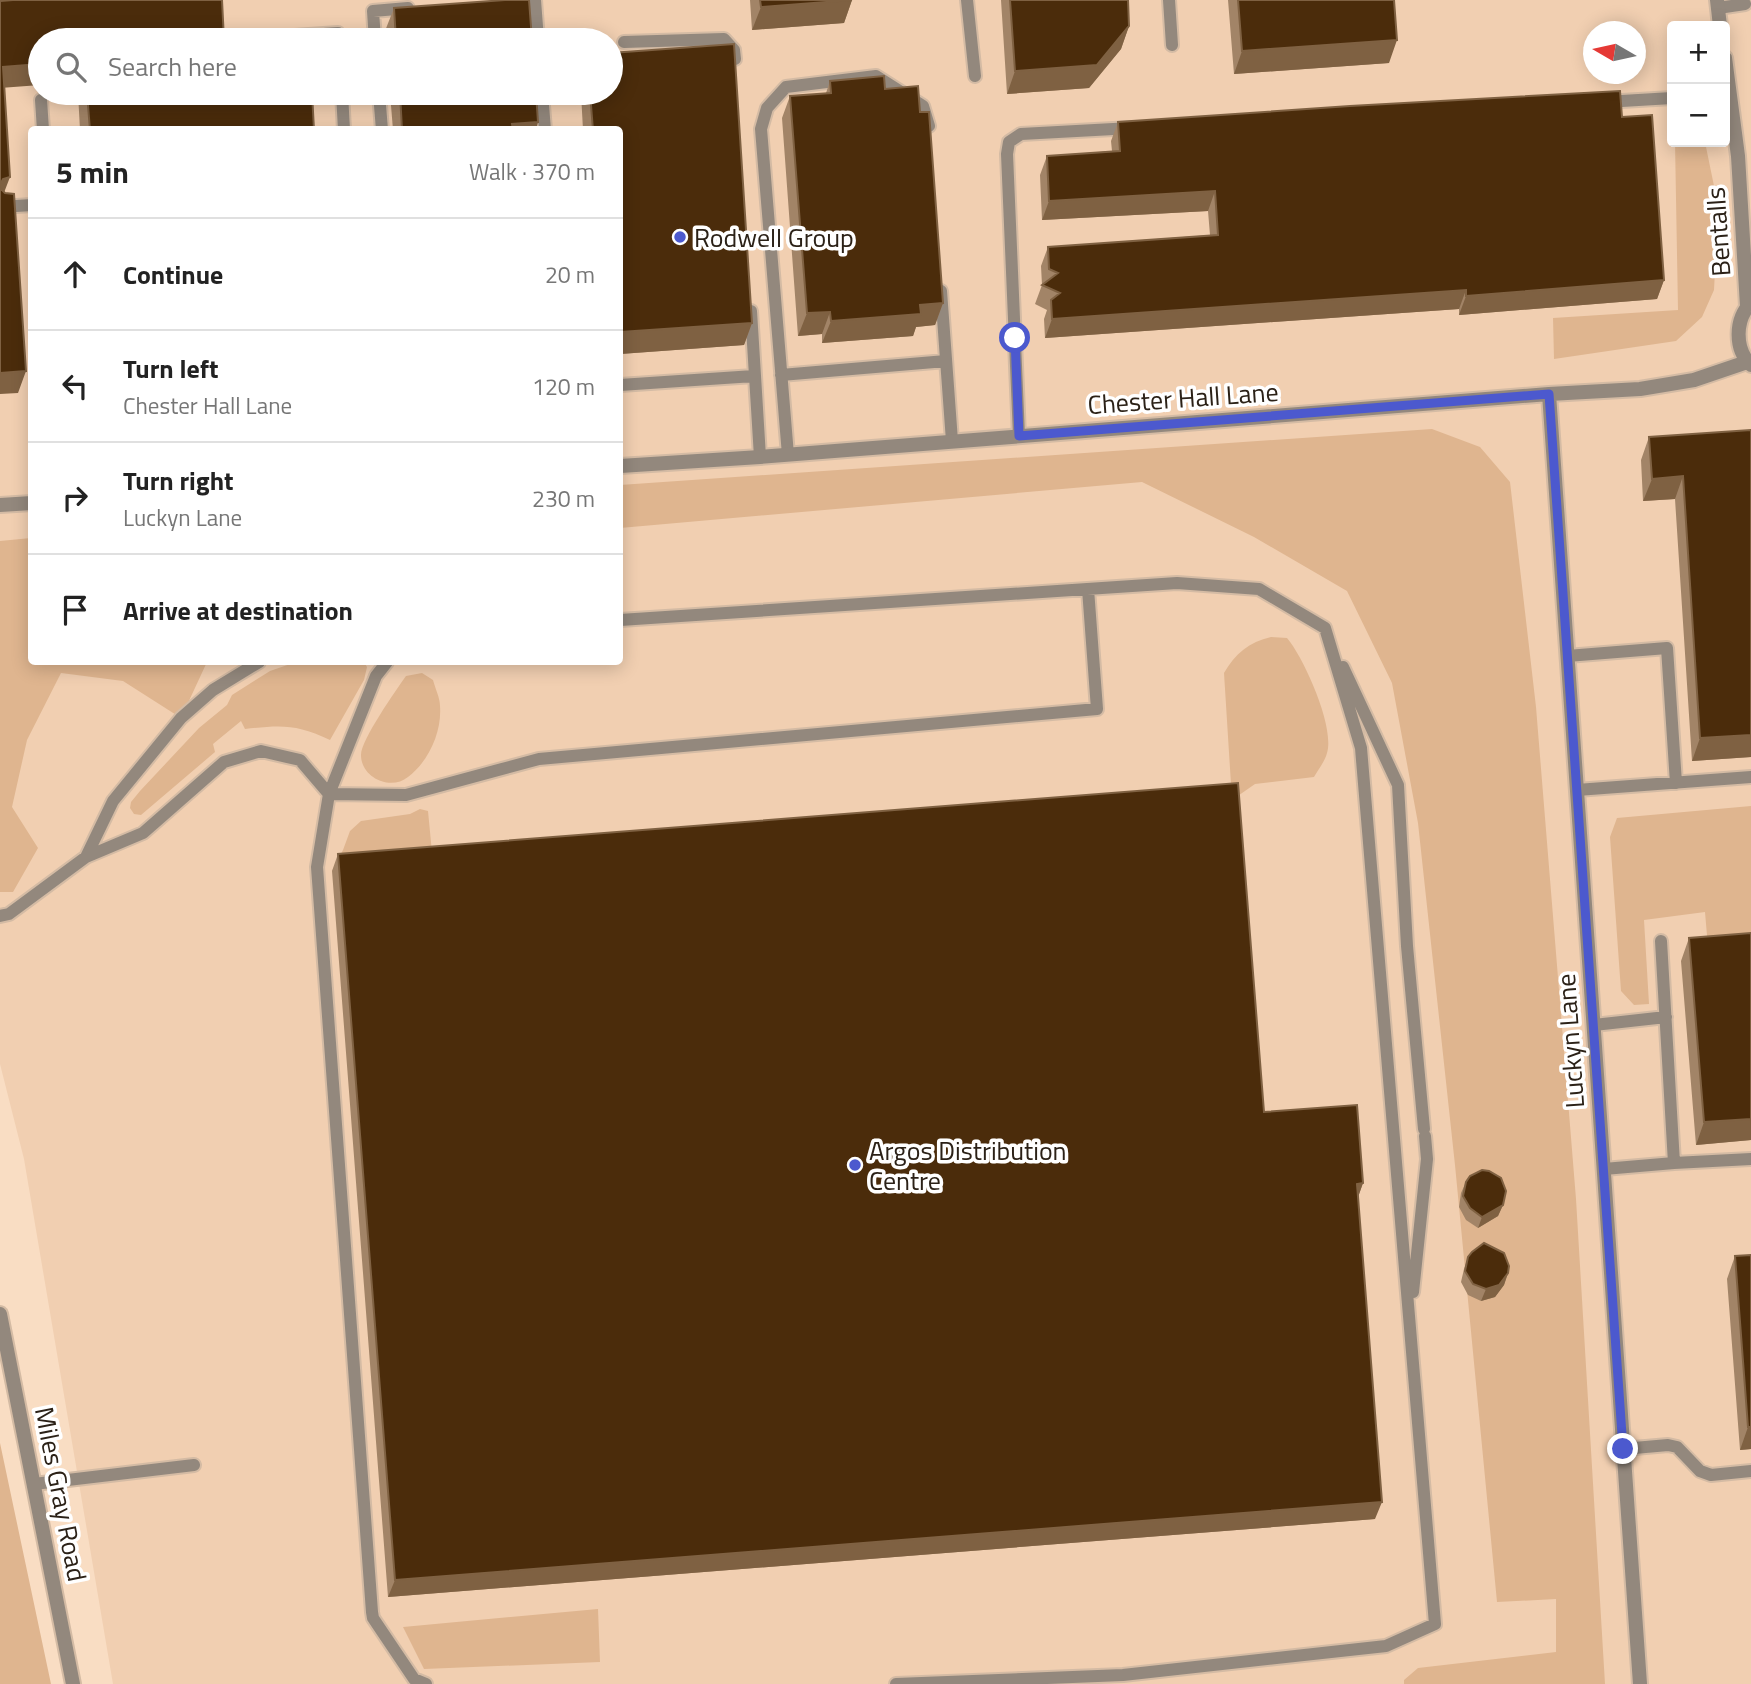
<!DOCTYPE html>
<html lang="en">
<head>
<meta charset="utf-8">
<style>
  :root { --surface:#fff; --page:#f6f6f6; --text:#222; --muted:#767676; --line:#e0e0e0 }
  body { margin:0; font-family:"Titillium Web",sans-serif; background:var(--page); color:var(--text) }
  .controls { position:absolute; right:21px; top:21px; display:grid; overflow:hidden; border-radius:7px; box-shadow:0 4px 18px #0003 }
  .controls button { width:63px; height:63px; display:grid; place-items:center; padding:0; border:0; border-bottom:2px solid var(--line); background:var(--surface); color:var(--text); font:35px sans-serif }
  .compass { position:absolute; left:1583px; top:21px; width:63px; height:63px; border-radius:50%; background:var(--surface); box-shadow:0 4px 18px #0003; rotate:279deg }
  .stop { position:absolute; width:21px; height:21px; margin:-16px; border:5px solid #4c59ce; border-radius:50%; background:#fff }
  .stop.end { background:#4c59ce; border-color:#fff; box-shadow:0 2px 7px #0008 }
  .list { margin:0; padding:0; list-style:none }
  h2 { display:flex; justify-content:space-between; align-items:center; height:91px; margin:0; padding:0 28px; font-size:30px }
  h2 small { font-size:23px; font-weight:400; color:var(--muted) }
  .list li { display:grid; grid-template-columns:46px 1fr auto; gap:21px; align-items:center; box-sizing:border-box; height:112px; padding:0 28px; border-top:2px solid var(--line) }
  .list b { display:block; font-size:26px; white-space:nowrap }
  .list p { margin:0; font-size:23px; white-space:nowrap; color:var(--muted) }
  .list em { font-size:23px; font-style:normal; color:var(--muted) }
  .icon { flex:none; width:38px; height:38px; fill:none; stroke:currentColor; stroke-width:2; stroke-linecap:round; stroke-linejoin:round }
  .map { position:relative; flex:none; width:1751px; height:1684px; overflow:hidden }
  .search { position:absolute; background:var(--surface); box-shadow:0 4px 18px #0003; left:28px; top:28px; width:595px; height:77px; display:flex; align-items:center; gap:18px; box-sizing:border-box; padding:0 24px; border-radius:38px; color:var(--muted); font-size:26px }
  .panel { position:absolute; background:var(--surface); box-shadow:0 4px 18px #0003; left:28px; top:126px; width:595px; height:539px; border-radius:7px }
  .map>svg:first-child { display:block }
  .built { fill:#f1cfb1; fill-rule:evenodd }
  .green { fill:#dfb58f }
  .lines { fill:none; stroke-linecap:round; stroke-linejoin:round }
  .service-casing { stroke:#d4bba4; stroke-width:16 }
  .tertiary-casing { stroke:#d4bba4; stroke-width:18 }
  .service { stroke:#93887d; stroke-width:12 }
  .tertiary { stroke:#93887d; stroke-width:14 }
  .wall { fill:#a28467 }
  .shaded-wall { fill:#7f6142 }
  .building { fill:#4b2c0b; stroke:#7f6142; stroke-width:2 }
  .route { stroke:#4c59ce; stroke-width:9 }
  .poi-dot { fill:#4c59ce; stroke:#fff; stroke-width:2.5 }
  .labels { text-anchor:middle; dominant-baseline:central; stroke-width:7; stroke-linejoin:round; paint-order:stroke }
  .street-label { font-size:26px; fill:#2b2117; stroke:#fff }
  .poi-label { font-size:26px; fill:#2b2117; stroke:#fff; text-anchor:start }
</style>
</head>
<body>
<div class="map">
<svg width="1751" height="1684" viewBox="0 0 1751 1684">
  <rect width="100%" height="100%" fill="#f9ddc3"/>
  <path class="built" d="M0 0H1751V1684H113L24 1159 0 1064ZM1672 26H1725V142H1672ZM1594 32H1636V74H1594ZM40 40H611V93H40ZM32 130H620V662H32Z"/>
  <path class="green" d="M1675 142H1705L1714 186 1716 252 1714 290 1702 317 1676 341 1554 359 1553 318 1678 310Z
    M1432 429 1480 447 1510 482 1536 707 1576 1199 1605 1684H1404V1680L1418 1668 1556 1652V1599L1497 1602 1455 1165 1418 823 1392 683 1347 591 1254 537 1142 482 620 528V485Z
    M31 538 32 662H207L181 718 123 681 61 673 27 740 12 807 38 848 13 892H0V541Z
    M1271 637 1287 638C1304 658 1335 727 1327 753 1325 761 1318 770 1314 777L1255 784 1232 800 1224 673C1235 654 1249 642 1271 637Z
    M296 662H364L367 667 364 680 330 740C296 724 282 725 245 729L241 721 213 744 215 752 141 815 134 814 130 808 131 802 140 791 199 728 227 705 232 695 270 671Z
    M422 673 433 680C435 688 440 698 440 706 442 732 429 761 408 777 391 791 361 778 361 755 361 740 396 690 406 676Z
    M1751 806V955L1709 959 1705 912 1644 920 1649 1004 1634 1005 1621 991 1610 837 1617 818Z
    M420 809 428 811 433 863 332 871 343 850 350 831 361 821 410 814Z
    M0 1443 51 1684H0Z
    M598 1609 600 1662 424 1669 403 1627Z"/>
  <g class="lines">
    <g class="service-casing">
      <path id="service" d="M535 0 538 40
        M967 0 975 76
        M1169 0 1172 45
        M1718 8 1745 4
        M237 40 338 33V40
        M375 40 373 11 408 8
        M624 42 724 39 734 50 735 59
        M342 93 344 130
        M379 93 382 130
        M542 93 545 130
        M41 100 43 130
        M1605 102 1672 98
        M0 207 32 205
        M941 291 952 441
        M751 311 760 457
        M781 375 946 361
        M620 385 754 376
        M1019 436 1007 154 1009 142 1021 134 1132 128
        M788 455 761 129 767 108 786 87 876 76 923 106 929 126
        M620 620 1177 583 1259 589 1325 628 1361 748 1435 1624 1386 1646 1123 1675 896 1684
        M1567 656 1667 648 1676 783
        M387 662 376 676 329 794 317 867 372 1612 373 1618 414 1679 426 1684
        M1343 667 1398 785 1407 946 1424 1129
        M1577 790 1751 777
        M86 857 113 801 181 718 213 690 259 662
        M0 916 9 914 86 857 143 833 224 762 261 751 300 760 329 794 406 795 539 759 1097 709 1088 589
        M1594 1025 1666 1017
        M1674 1163 1751 1159
        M1604 1169 1674 1163 1661 941
        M1413 1292 1427 1159 1425 1136
        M1623 1449 1668 1445 1677 1447 1700 1471 1711 1475 1751 1471
        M34 1484 194 1465"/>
    </g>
    <g class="tertiary-casing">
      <path id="tertiary" d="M1717 0 1720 26
        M1725 58 1738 156 1747 306
        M1751 303C1735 319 1734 349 1751 365
        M1549 394 1640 1684
        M620 466 760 457 1549 394 1640 389 1694 380 1747 362
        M0 505 32 503
        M0 1314 73 1684"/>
    </g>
    <use href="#service" class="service"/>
    <use href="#tertiary" class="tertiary"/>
  </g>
  <path class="wall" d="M750 0H852L844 23 752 30Z
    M1001 0H1128L1129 26 1121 49 1089 88 1007 94Z
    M1228 0H1394L1389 63 1234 74Z
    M394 8 532 40H386L385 31Z
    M830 81 885 89 920 112 943 303 935 325 916 327 913 336 822 343V334L798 336 782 118 790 96 826 93Z
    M78 93H312L314 130H80Z
    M390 93H536V130H393Z
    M581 93H611L752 323 744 345 620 354V130H583Z
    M1622 117 1664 280 1657 299 1459 315V309L1045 338 1044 319 1047 310 1035 304 1042 285 1041 266 1048 247 1210 235 1208 211 1042 220 1040 175 1047 156 1112 151 1111 141 1118 122Z
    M1751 430V757L1692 761 1675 499 1643 501 1641 460 1649 437Z
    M338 854 1264 1112 1363 1183 1358 1197 1375 1519 388 1597 332 871Z
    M1689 938 1751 1140 1696 1145 1681 961Z
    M1466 1182 1503 1205 1498 1216 1478 1228 1466 1220 1459 1207 1461 1193Z
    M1735 1256 1751 1449 1740 1450 1727 1279Z
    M1468 1257 1508 1273 1504 1285 1495 1297 1481 1301 1468 1295 1461 1282 1464 1269Z"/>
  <path class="shaded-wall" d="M852 0 844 23 752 30 761 7Z
    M1129 26 1121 49 1089 88 1007 94 1015 71Z
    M1397 40 1389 63 1234 74 1242 51Z
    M40 64V85L0 88 3 67Z
    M538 122 536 130H510L512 124Z
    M10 177 2 198 0 199V185L3 179Z
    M1215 191 1208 211 1042 220 1049 201Z
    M1664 280 1657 299 1459 315 1466 296Z
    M1466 290 1459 309 1045 338 1052 319Z
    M943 303 935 325 916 327 913 336 822 343 831 321 920 305Z
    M830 312 822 334 798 336 807 313Z
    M752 323 744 345 620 354V332Z
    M26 371 18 393 0 394V373Z
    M1683 476 1675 499 1643 501 1652 479Z
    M1751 735V757L1692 761 1700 738Z
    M1751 1119V1140L1696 1145 1704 1122Z
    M1363 1183 1357 1200V1184Z
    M1503 1205 1498 1216 1478 1228 1482 1217Z
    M1508 1273 1504 1285 1495 1297 1481 1301 1486 1289Z
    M1748 1427H1751V1449L1740 1450Z
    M1382 1502 1375 1519 388 1597 395 1580Z"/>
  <path class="building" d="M13 0H222L224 40H40V64L3 67 10 177 3 179 0 185V1Z
    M505 0H529L532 40H396L394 8Z
    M760 0H852L761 7Z
    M1010 0H1128L1129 26 1097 65 1015 71Z
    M1238 0H1394L1397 40 1242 51Z
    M734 44 752 323 620 332V130H593L590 93H611V53Z
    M884 76 885 89 918 86 920 112H929L943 303 920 305 921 314 831 321 830 312 807 313 790 96 831 93 830 81Z
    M1620 91 1622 117 1652 115 1664 280 1466 296V290L1052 319 1051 300 1060 293 1042 285 1058 273 1049 269 1048 247 1218 235 1215 191 1049 201 1047 156 1120 151 1118 122 1350 106Z
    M87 93H312L314 130H90Z
    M400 93H536L538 122 512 124 513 130H402Z
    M0 188 5 193 14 194 26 371 0 373Z
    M1751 430V735L1700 738 1683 476 1652 479 1649 437Z
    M1238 783 1264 1112 1357 1105 1363 1183 1357 1184 1382 1502 395 1580 338 854Z
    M1751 933V1119L1704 1122 1689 938Z
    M1482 1170 1489 1171 1501 1178 1506 1191 1503 1205 1482 1217 1470 1208 1463 1196 1466 1182 1470 1176Z
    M1484 1243 1504 1253 1509 1266 1508 1273 1499 1285 1486 1289 1473 1284 1465 1271 1468 1257 1472 1252Z
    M1751 1255V1427H1748L1735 1256Z"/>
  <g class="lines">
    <path class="route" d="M1015 338 1019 436 1549 394 1623 1449"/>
  </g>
  <g class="poi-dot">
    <circle cx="680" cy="237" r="7"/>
    <circle cx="855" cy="1165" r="7"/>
  </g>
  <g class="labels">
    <g class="street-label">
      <text transform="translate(1718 232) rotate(-94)">Bentalls</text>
      <text transform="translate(1183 398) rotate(-4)">Chester Hall Lane</text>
      <text transform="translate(1570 1041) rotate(-94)">Luckyn Lane</text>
      <text transform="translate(61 1494) rotate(79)">Miles Gray Road</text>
    </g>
    <g class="poi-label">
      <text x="694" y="237">Rodwell Group</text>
      <text x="869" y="1150">Argos Distribution<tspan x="869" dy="30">Centre</tspan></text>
    </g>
  </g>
</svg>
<div class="controls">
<button>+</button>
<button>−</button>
</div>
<svg class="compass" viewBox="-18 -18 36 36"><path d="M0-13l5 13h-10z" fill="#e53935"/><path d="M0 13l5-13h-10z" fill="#767676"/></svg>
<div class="stop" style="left:1015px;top:338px"></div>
<div class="stop end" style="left:1623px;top:1449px"></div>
<div class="search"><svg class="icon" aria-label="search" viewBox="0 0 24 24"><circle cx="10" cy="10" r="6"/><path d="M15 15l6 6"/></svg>Search here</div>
<section class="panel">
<h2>5 min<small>Walk · 370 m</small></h2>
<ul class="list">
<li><svg class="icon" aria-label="ahead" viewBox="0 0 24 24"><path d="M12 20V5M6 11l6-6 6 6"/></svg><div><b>Continue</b></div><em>20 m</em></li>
<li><svg class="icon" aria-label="left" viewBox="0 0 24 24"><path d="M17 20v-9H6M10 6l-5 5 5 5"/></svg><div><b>Turn left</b><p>Chester Hall Lane</p></div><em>120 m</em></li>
<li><svg class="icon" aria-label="right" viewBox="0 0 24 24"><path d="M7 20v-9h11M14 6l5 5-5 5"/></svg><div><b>Turn right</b><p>Luckyn Lane</p></div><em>230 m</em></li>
<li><svg class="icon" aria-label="arrive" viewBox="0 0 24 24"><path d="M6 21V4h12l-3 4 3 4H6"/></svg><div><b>Arrive at destination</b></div></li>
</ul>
</section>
</div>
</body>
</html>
